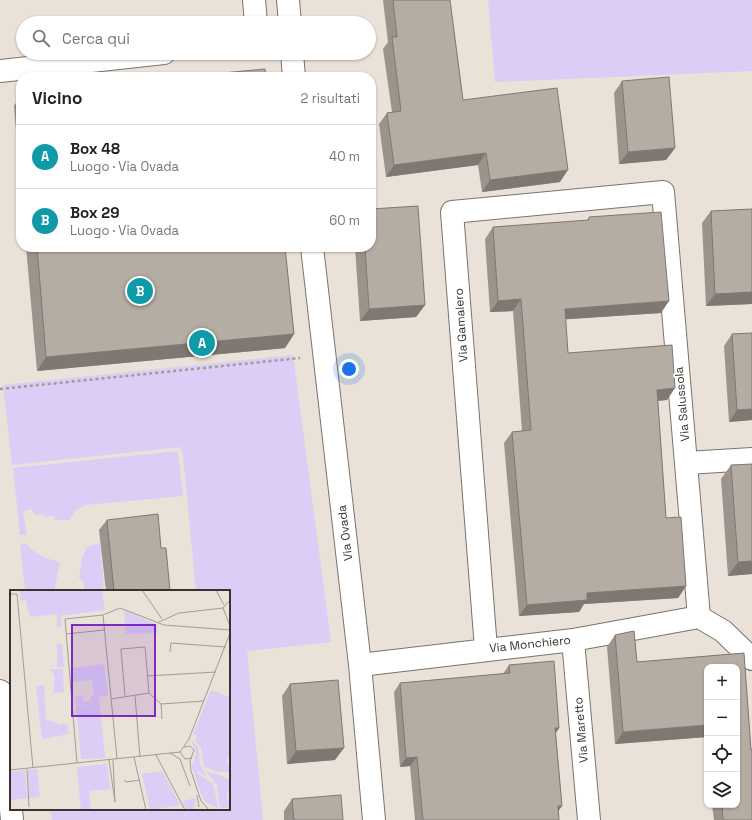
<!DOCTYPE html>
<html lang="it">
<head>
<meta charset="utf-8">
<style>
  :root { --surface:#fff; --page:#f2f2f2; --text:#222; --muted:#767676; --line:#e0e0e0; --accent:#8852c9 }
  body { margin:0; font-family:"Space Grotesk",sans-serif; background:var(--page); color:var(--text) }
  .controls { position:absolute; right:12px; bottom:12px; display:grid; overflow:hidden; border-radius:8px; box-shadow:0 1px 3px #0004 }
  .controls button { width:36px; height:36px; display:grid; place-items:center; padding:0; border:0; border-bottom:1px solid var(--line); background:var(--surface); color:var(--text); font:20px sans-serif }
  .you { position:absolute; left:349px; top:369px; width:14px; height:14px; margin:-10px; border:3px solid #fff; border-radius:50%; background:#1a73e8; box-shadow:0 0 0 6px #1a73e833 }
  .badge { display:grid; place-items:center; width:26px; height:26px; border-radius:50%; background:var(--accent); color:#fff; font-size:13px; font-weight:700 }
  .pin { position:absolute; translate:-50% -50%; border:2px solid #fff; box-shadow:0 1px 4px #0006 }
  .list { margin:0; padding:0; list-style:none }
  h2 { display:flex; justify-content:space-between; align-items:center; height:52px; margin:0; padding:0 16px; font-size:17px }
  h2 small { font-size:13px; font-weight:400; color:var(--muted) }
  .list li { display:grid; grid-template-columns:26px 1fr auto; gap:12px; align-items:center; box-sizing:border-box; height:64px; padding:0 16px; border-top:1px solid var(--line) }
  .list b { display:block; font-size:15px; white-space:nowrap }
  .list p { margin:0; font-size:13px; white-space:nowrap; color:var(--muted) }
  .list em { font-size:13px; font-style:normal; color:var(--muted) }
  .icon { flex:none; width:22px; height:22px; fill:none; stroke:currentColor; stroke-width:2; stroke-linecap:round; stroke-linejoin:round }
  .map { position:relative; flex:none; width:752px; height:820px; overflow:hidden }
  .search { position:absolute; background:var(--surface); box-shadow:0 1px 3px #0004; left:16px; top:16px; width:360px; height:44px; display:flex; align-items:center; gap:10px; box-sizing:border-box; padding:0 14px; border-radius:22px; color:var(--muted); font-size:15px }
  .panel { position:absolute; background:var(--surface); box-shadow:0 1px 3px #0004; left:16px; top:72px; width:360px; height:180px; border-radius:16px }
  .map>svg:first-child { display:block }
  .green { fill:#dbcdf5 }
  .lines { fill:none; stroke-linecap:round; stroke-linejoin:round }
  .minor-casing { stroke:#7b736b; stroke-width:24 }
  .path { stroke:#a39c95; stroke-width:2.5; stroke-dasharray:3 3; stroke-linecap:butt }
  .minor { stroke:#fff; stroke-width:22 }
  .wall { fill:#9c948c }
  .shaded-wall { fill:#7f7872 }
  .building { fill:#b5aca3; stroke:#7f7872 }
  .labels { text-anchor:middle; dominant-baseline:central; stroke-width:3.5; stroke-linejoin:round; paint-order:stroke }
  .street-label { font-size:12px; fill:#373430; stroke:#fff }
  .inset-road { fill:none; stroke:#a29c95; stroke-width:1 }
  .view { fill:#7b2cbf; fill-opacity:0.15; stroke:#7b2cbf; stroke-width:2 }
  .inset-edge { fill:none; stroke:#373430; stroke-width:2 }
</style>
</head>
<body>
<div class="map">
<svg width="752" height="820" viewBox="0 0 752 820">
  <rect width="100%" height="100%" fill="#eae1d8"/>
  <path class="green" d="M488 0H752V71L495 82Z
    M293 355 331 642 247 651 263 820H52L50 809H229V591H196L183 455 180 447 12 465 3 385Z
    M178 451 183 496 85 505 75 511 70 520H55V516L44 517 43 514 34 515 32 509 23 511 27 535H20L13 468Z
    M26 543C34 555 47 559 60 562L54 591H25L20 544Z
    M100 543 104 591H84V582L79 578 82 558 87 547Z"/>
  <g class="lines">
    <g class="minor-casing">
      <path id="minor" d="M254 0 256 23
        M288 0 290 23
        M292 53 294 77
        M0 71 164 53
        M312 247 360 665 374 820
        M687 463 752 459
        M699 617 723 631 752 659
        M573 640 589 820
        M486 649 452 212 663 192 699 617
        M360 665 573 640 699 617
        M0 691 12 820"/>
    </g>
    <path class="path" d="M0 389 300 358"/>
    <use href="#minor" class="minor"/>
  </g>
  <path class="wall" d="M383 0H450L463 100 560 182 482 192 478 165 386 177 379 124 387 113 392 112 383 49 388 42Z
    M622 81 675 148 666 160 619 164 614 93Z
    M21 95V189L14 106Z
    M752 209V304L706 306 702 223 711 211Z
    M589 217 661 313 565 319 568 353 667 400 658 401 666 518 686 586 678 598 584 604 579 612 519 616 504 443 512 432 522 431 513 311 490 312 485 239 493 227 587 221Z
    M26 247H285L294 334 285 348 37 371Z
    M355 247H371L425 305 416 317 360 321Z
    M752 333V420L729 422 724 346 732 334Z
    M731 465 752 574 728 576 721 479Z
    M107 520 161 548 170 591H106L99 530Z
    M634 631 637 662 744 653 751 750 752 749V820H714L712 805H737V667H707V739V737L615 744 607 647 615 635Z
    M509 665 559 728 556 733 562 806 559 810V820H415L410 766 400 767 394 692 400 683 503 674Z
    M290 684 335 760 287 764 282 696Z
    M292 799 343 820H284V811Z"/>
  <path class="shaded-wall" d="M675 148 666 160 619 164 628 152Z
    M486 153 478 165 386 177 394 165Z
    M568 170 560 182 482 192 490 180Z
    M752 292V304L706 306 715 294Z
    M521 299 513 311 490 312 498 301Z
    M669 301 661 313 556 320 565 309Z
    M425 305 416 317 360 321 369 309Z
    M294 334 285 348 37 371 46 357Z
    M675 388 667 400 649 401 657 390Z
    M752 409V420L729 422 737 410Z
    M752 561V574L728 576 738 562Z
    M686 586 678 598 584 604 579 612 519 616 527 605 587 593Z
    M707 725V737L615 744 623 732Z
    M555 728H559L553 737Z
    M344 748 335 760 287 764 296 751Z
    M417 757 410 766 400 767 406 758Z
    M558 806H562L555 815Z"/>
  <path class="building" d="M393 0H450L463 100 557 88 568 170 490 180 486 153 394 165 387 113 401 111 392 37H397Z
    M265 69 266 77H180Z
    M669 77 675 148 628 152 622 81Z
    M418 206 425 305 369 309 365 247H371V209Z
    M752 209V292L715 294 711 211Z
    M661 212 669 301 565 309 568 353 672 345 675 388 657 390 666 518 681 517 686 586 587 593V600L527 605 512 432 531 430 521 299 498 301 493 227 589 220V217Z
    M37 247H285L294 334 46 357Z
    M752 333V409L737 410 732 334Z
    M752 464V561L738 562 731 465Z
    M158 514 161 548H166L170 591H114L107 520Z
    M634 631 637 662 744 653 751 750 752 749V820H723L722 805H737V667H707V725L623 732 615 635Z
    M554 661 559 728H555L562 806H558L559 820H423L417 757 406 758 400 683 510 673 509 665Z
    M338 680 344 748 296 751 290 684Z
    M341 795 343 820H294L292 799Z"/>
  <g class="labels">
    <g class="street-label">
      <text transform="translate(461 325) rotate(-94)">Via Gamalero</text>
      <text transform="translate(682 404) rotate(-95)">Via Salussola</text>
      <text transform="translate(345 533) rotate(-97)">Via Ovada</text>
      <text transform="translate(530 644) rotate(-6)">Via Monchiero</text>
      <text transform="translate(581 730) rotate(-95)">Via Maretto</text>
    </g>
  </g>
  <g transform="translate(10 590)">
    <rect width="220" height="220" fill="#eae1d8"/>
    <path d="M10 0H92L95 20 50 26 52 37H47V24L20 27 16 10 10 11ZM114 20 147 35V43L116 44ZM47 54H52L54 77H47ZM94 74 98 106 89 107 95 168 71 169 66 116 83 113 66 115 65 106 72 105 74 112 81 111 80 106 84 105 82 90 64 92V94L62 78ZM40 79H52L53 81 54 102 43 103 45 86ZM34 95 36 130 47 132V135L57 134 58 139 55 142 59 141V144L32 149 26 96ZM201 100 220 107V168L216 167 220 182H207L194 176 191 158 185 150 187 146 183 144ZM181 149 188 157 190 174 197 188 189 181 187 183 203 194 208 218 195 212 191 204 182 177 186 163ZM97 174 100 199 79 201 81 220H71L67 177ZM27 179 30 207 19 208 18 180ZM15 180 17 208 0 210V182ZM152 181 170 215 140 220 132 184ZM196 181 220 189V202L216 203 220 218H210L207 195ZM186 208 184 220H177L172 211Z" fill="#dbcdf5"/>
    <path class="inset-road" d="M132 0 152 29M206 0 214 15M0 4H7L23 178M220 10 213 18 220 36M93 25 107 169M149 32 169 23 213 18M56 44 94 40M160 62 161 53 216 57M137 86 206 82M139 103 151 114 194 111M125 106 130 167M115 107 111 59 135 57 139 103M101 109 139 103M151 114 152 129M174 157 180 156 184 160 180 171 181 181 191 211 199 220M170 162 179 149 220 43M170 162 175 169 182 168M160 163 170 169 180 196M146 165 175 220M124 167 136 220M99 170 105 212 103 170M67 173 55 29 93 25 110 18 154 35 220 40M17 179 19 217M0 180 170 162M114 190 116 192 130 190M187 205 189 217"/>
    <path class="view" d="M62 35H145V126H62Z"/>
    <rect width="220" height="220" class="inset-edge"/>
  </g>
</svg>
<div class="controls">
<button>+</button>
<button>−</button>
<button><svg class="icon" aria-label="locate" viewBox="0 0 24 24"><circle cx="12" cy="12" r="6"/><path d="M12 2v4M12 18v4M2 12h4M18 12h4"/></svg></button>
<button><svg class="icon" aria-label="layers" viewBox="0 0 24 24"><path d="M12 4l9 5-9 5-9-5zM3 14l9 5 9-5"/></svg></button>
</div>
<div class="you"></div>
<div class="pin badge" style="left:202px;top:343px;background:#0f9aa8">A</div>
<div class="pin badge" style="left:140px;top:291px;background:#0f9aa8">B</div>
<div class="search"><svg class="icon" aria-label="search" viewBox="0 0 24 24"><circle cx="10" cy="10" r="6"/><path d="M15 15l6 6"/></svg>Cerca qui</div>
<section class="panel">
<h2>Vicino<small>2 risultati</small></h2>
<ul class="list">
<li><span class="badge" style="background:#0f9aa8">A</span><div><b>Box 48</b><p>Luogo · Via Ovada</p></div><em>40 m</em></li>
<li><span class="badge" style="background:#0f9aa8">B</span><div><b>Box 29</b><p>Luogo · Via Ovada</p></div><em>60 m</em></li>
</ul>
</section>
</div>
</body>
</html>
